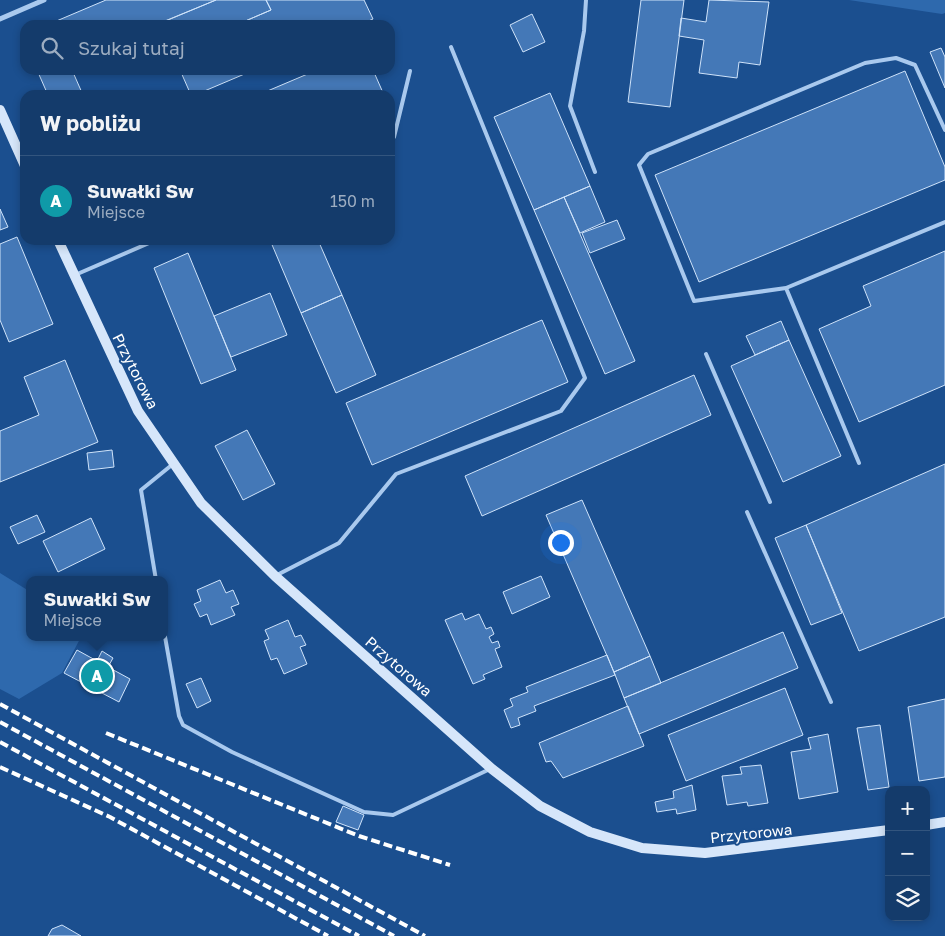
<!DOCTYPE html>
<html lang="pl">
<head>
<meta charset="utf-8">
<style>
  :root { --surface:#143b6b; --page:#1d4271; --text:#f1f3f6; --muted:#9dadc1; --line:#33557e; --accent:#ffd166 }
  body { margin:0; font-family:"Golos Text",sans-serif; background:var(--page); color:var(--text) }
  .controls { position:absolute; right:15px; bottom:15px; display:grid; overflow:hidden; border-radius:10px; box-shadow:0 2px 8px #0003 }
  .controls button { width:45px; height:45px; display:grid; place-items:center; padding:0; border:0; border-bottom:1px solid var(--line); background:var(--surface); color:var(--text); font:25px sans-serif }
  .you { position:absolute; left:560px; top:542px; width:18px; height:18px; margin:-12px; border:4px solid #fff; border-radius:50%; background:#1a73e8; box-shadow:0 0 0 8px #1a73e833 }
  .badge { display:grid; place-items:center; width:32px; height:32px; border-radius:50%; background:var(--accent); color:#fff; font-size:16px; font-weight:700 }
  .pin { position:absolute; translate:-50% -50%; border:2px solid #fff; box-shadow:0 1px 5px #0006 }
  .popup { position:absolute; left:26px; top:576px; width:142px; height:65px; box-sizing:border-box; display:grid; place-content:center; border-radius:10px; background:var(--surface); filter:drop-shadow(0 1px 4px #0005); font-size:16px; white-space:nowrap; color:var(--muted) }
  .popup b { font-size:19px; color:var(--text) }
  .popup::after { content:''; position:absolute; left:50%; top:100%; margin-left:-10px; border:10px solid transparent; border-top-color:var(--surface) }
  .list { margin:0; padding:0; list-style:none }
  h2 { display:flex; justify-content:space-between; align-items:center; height:65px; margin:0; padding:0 20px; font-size:21px }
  h2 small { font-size:16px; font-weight:400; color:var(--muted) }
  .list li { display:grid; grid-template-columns:32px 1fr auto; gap:15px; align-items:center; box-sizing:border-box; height:90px; padding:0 20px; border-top:1px solid var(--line) }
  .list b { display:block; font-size:19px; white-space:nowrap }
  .list p { margin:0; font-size:16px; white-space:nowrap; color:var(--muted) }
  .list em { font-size:16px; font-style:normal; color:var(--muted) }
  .icon { flex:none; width:28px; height:28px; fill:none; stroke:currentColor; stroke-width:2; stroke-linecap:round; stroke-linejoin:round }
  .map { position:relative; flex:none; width:945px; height:936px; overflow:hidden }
  .search { position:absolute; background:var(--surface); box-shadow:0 2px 8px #0003; left:20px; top:20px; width:375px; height:55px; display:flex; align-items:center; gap:12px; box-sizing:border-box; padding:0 18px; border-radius:15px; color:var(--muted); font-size:19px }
  .panel { position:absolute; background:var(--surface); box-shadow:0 2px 8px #0003; left:20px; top:90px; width:375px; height:155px; border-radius:15px }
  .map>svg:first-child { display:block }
  .green { fill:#2e69ad }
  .building { fill:#4478b7; stroke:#cfe3fa }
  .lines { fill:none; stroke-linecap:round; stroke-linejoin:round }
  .lane { stroke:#a9c9ee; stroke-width:4 }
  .street { stroke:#a9c9ee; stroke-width:5 }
  .secondary { stroke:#d6e6fa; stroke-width:10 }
  .rail { stroke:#fff; stroke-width:4; stroke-dasharray:9 4; stroke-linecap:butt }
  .labels { text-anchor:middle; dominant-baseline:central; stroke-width:4; stroke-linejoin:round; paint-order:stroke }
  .street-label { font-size:15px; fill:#fff; stroke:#1b4f8f }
</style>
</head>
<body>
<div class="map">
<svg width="945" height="936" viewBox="0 0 945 936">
  <rect width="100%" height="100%" fill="#1b4f8f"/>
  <path class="green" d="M849 0H945V13L942 14Z
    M0 573 29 591V637H81L62 673 19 699 0 689Z"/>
  <path class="building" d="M106 0H216L156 25H47Z
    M216 0H266L271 10 236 25H161L160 23Z
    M266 0H364L373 19 359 25H236L271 10Z
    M641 0H684L670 107 628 102Z
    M709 0 769 2 760 65 739 62 737 78 699 73 704 40 679 36 681 18 706 22Z
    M532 14 545 42 523 52 510 25Z
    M941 48 945 57V88L930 52Z
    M37 70H72L83 95H48Z
    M180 70H254L195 95H191Z
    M317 70H373L384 95H258Z
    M905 71 945 167V180L699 282 655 175Z
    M550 93 590 186 534 210 494 117Z
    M590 186 605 222 580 233 564 197Z
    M564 197 635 361 605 374 534 210Z
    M0 209 8 227 0 230Z
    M617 220 625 239 590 253 582 233Z
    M17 237 53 324 9 342 0 320V244Z
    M270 240H318L342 295 301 313Z
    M945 251V385L859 422 819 329 871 306 863 286Z
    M188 253 236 370 201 384 154 268Z
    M270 293 287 335 231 357 214 316Z
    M342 295 376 375 336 393 301 313Z
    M542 320 568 382 372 465 346 403Z
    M781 321 789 340 755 355 746 336Z
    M789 340 841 456 783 482 731 366Z
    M65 360 98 442 0 482V431L39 415 24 377Z
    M694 375 711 415 482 516 465 476Z
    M247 430 275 484 243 500 215 446Z
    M112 450 114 467 89 470 87 453Z
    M945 464V617L859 651 806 525Z
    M582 500 650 656 614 672 546 515Z
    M37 515 45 532 18 544 10 527Z
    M91 518 105 549 58 572 43 541Z
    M806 525 842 613 811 625 775 538Z
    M541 576 550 597 512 614 503 592Z
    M220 580 226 593 233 590 239 604 231 607 235 615 211 625 207 614 200 617 194 604 201 601 197 590Z
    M462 613 465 620 479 614 486 629 491 627 494 634 489 637 492 643 498 641 500 647 495 649 502 667 483 675 485 679 473 684 445 620Z
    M288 620 295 637 301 635 306 645 300 647 307 664 284 674 277 658 271 660 264 641 269 639 265 630Z
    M783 632 798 668 639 734 624 698Z
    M77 650 97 661 102 651 113 658 108 667 130 679 119 702 64 673Z
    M607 655 615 675 534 706 536 711 518 718 520 725 511 728 504 710 513 706 510 699 528 692 526 687Z
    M650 656 661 683 624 698 614 672Z
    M201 678 211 701 197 708 186 684Z
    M785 688 803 735 686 781 668 735Z
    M945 699V777L919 781 908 707Z
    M628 706 644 746 563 778 551 761 546 762 539 743Z
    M880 725 889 787 868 790 857 728Z
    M828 734 838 792 799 799 791 752 811 749 808 738Z
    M761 765 768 803 748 806 747 802 727 805 722 776 742 774 740 767Z
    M692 785 696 810 677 814 676 809 657 812 655 802 674 798 673 791Z
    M343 806 364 815 358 830 336 822Z
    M62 925 81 936H48L52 929Z"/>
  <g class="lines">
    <path class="lane" d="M586 0 584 31 570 106 595 172
      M390 138 394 137 410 71
      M75 275 156 240
      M786 288 694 301 639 165 648 154 865 63 896 58 915 65 945 130
      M706 354 770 502
      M859 463 786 288 945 222
      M747 512 831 702
      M277 575 339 543 396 474 561 411 585 378 451 47
      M156 580 141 490 173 464
      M164 631 179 716 183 725 232 752 364 812 393 815 490 769"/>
    <path class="street" d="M0 19 44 0"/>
    <path class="secondary" d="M0 110 25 166
      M58 240 138 411 201 503 275 576 492 769 540 806 590 832 642 848 705 853 889 830
      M926 825 945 822"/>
    <path class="rail" d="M0 704 425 936
      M0 722 394 936
      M106 733 359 836 450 865
      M0 742 359 936
      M0 767 110 817 328 936"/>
  </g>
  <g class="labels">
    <g class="street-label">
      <text transform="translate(136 371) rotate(63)">Przytorowa</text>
      <text transform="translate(399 666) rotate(41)">Przytorowa</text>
      <text transform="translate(751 833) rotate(-6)">Przytorowa</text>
    </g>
  </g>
</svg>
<div class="controls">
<button>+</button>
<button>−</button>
<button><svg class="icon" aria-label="layers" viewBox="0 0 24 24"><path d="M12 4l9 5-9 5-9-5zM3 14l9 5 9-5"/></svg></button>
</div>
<div class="you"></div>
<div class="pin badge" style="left:97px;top:676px;background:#0f9aa8">A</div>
<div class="popup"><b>Suwałki Sw</b>Miejsce</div>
<div class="search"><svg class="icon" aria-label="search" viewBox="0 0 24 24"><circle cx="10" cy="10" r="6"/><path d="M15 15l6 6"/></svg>Szukaj tutaj</div>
<section class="panel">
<h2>W pobliżu<small></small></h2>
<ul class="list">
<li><span class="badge" style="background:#0f9aa8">A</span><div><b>Suwałki Sw</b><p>Miejsce</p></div><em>150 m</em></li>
</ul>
</section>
</div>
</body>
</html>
